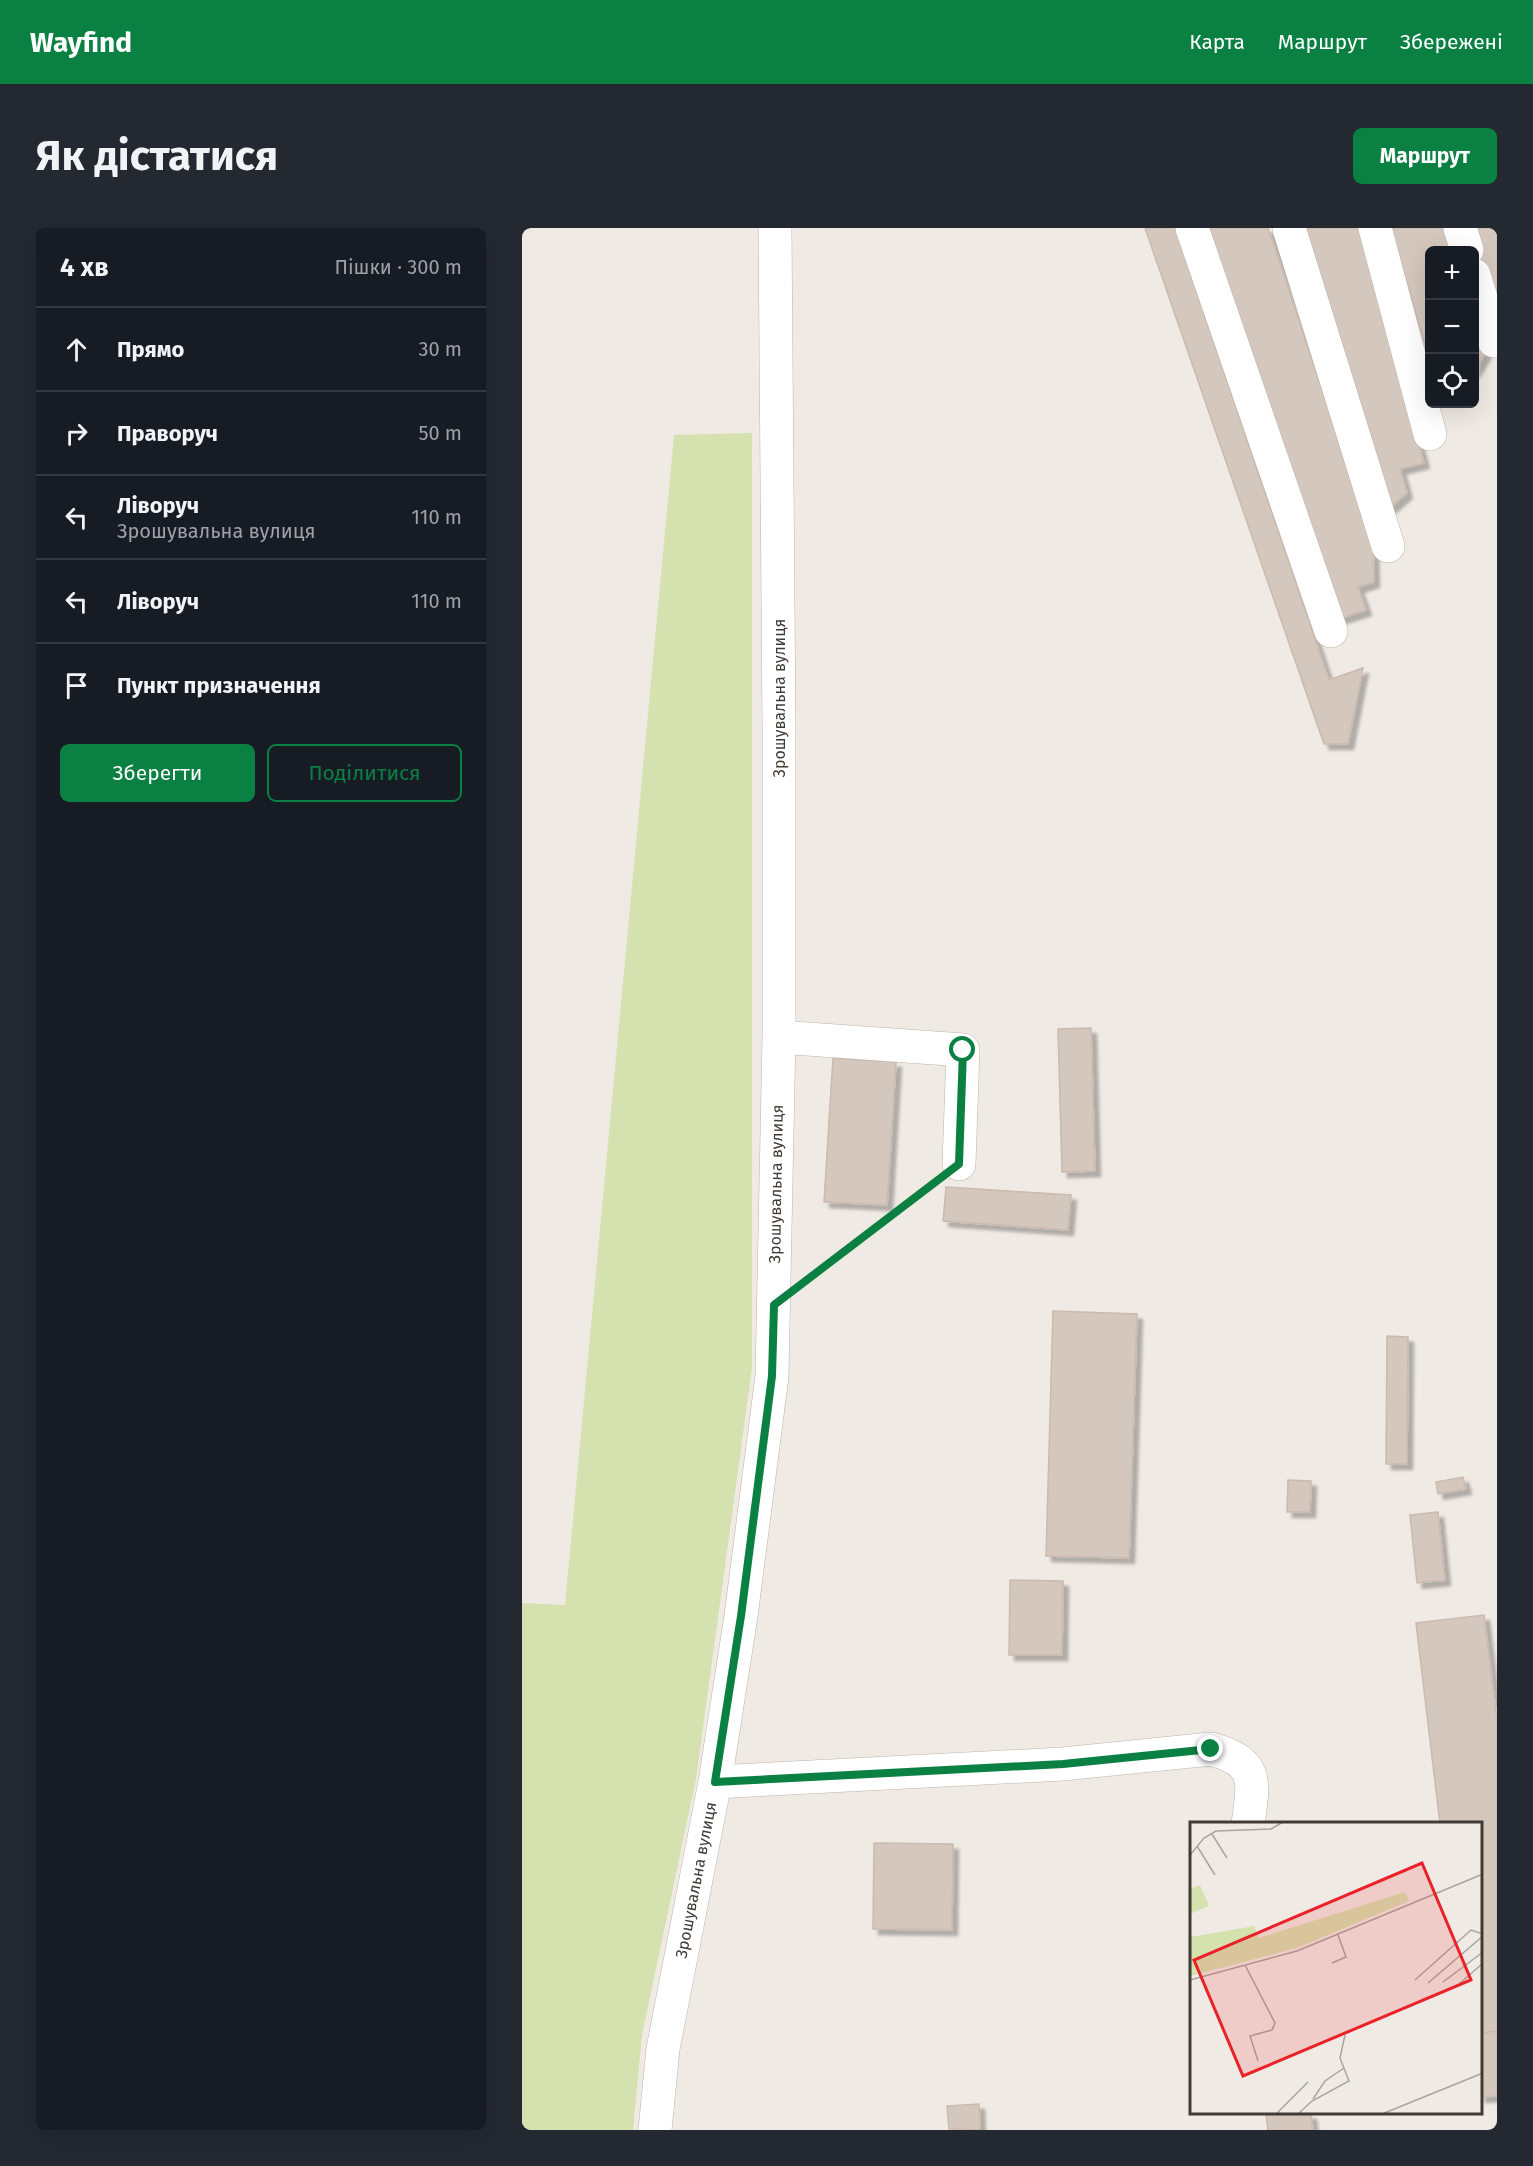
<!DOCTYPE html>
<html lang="uk">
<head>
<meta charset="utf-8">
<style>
  :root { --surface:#171b24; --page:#242831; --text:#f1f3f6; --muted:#9ea1a6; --line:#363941; --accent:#0b8043 }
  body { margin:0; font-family:"Fira Sans",sans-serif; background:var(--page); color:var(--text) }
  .controls { position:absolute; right:18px; top:18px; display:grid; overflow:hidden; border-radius:9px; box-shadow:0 6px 24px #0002 }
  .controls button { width:54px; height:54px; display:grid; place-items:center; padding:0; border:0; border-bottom:2px solid var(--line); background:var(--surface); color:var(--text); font:30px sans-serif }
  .stop { position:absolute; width:18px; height:18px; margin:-14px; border:4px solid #0b8043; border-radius:50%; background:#fff }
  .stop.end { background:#0b8043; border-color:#fff; box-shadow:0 2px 6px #0008 }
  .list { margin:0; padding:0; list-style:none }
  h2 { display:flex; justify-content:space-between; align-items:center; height:78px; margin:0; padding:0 24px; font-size:26px }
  h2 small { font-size:20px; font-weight:400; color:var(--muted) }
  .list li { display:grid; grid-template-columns:39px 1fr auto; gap:18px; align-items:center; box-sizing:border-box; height:84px; padding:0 24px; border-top:2px solid var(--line) }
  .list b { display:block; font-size:22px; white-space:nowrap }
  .list p { margin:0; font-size:20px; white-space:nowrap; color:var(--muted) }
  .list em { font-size:20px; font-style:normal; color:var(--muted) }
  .actions { display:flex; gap:12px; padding:18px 24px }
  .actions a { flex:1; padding:14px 0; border:2px solid var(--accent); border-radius:9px; text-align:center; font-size:21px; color:var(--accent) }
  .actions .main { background:var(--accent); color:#fff }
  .icon { flex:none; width:33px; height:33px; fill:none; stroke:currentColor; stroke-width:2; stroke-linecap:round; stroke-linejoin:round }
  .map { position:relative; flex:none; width:975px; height:1902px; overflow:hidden; border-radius:9px }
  header { display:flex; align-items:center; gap:36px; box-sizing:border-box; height:84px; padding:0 30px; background:var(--accent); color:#fff }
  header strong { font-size:28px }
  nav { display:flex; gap:33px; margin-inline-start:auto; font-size:21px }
  .intro { display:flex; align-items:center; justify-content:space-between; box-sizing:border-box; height:144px; padding:0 36px }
  h1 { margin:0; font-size:42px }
  .button { padding:15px 27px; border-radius:9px; background:var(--accent); color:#fff; font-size:21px; font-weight:700 }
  main { display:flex; gap:36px; padding:0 36px }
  aside { flex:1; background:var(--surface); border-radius:9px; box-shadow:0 6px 24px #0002 }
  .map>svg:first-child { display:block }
  .green { fill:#d5e2af }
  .building { fill:#d4c7bd; stroke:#cbbaae; stroke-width:1.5; filter:url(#shadow) }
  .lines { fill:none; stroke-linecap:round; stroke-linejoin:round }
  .minor-casing { stroke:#beb3aa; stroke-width:34 }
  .path { stroke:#bca999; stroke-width:4; stroke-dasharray:3 3; stroke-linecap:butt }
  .minor { stroke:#fff; stroke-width:33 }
  .route { stroke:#0b8043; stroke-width:8 }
  .labels { text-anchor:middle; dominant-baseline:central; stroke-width:4.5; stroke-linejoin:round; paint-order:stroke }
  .street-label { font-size:16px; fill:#423a34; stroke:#fff }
  .inset-road { fill:none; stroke:#aaa49e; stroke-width:1.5 }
  .view { fill:#ea2129; fill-opacity:0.15; stroke:#ea2129; stroke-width:3 }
  .inset-edge { fill:none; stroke:#423a34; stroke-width:3 }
</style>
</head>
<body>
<header>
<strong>Wayfind</strong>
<nav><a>Карта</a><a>Маршрут</a><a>Збережені</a></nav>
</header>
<div class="intro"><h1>Як дістатися</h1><a class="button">Маршрут</a></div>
<main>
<aside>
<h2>4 хв<small>Пішки · 300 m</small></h2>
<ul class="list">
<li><svg class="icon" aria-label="ahead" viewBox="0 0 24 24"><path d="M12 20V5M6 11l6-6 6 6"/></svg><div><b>Прямо</b></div><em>30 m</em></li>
<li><svg class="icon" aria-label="right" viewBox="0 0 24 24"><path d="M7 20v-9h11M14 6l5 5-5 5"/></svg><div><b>Праворуч</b></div><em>50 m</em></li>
<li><svg class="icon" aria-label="left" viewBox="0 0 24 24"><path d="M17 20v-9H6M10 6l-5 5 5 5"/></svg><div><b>Ліворуч</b><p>Зрошувальна вулиця</p></div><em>110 m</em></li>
<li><svg class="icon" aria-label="left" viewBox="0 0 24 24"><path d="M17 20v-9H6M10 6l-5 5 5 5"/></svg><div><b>Ліворуч</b></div><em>110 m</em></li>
<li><svg class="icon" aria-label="arrive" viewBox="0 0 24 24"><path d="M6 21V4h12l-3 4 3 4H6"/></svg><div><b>Пункт призначення</b></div></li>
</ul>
<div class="actions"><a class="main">Зберегти</a><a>Поділитися</a></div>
</aside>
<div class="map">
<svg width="975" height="1902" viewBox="0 0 975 1902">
  <defs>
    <filter id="shadow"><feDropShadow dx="5.5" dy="5.5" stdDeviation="1.5" flood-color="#0004"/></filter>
  </defs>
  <rect width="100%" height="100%" fill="#f0eae4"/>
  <path class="green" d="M230 205V1140L174 1551 120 1807 111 1902H0V1375L43 1377 152 207Z"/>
  <path class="building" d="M623 0H653L807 452 841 440 826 516H802Z
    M686 0H746L851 314 852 354 836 359 844 382 816 391Z
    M784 0H837L902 235 878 241 885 265 863 284Z
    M869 0H928L934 22H908V134Z
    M949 0H975V82Z
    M952 85 964 124 952 144Z
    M569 800 573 943 540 944 536 801Z
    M311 830 374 834 365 977 302 974Z
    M424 959 549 967 546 1002 421 993Z
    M531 1083 615 1086 607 1330 524 1328Z
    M865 1108 886 1109 885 1236H864Z
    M941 1249 944 1261 916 1266 914 1254Z
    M766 1252 789 1253 788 1284H765Z
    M916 1284 923 1352 895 1355 888 1287Z
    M488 1352 541 1353 540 1427H487Z
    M962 1387 975 1492V1803L958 1805V1596H918L894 1395Z
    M352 1615 431 1616 430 1702 351 1701Z
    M975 1803V1868L958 1869V1805Z
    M457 1876 458 1902 427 1901 425 1878Z
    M744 1886H789L791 1902H746Z"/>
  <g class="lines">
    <g class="minor-casing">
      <path id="minor" d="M670 0 809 403
        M767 0 866 318
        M853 0 908 206
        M938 0 945 22
        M952 47 972 113
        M257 809 441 822 437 936
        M193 1554 541 1536 689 1521C737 1534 732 1553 726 1596
        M133 1902 141 1821 193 1554 219 1388 250 1148 257 809V500L253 0"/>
    </g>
    <path class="path" d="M282 1054 413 955"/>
    <use href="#minor" class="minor"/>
  </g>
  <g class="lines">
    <path class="route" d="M441 822 437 936 252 1077 250 1148 219 1388 193 1554 541 1536 689 1521"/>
  </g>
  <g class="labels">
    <g class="street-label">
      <text transform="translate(257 470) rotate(-90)">Зрошувальна вулиця</text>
      <text transform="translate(254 956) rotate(-89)">Зрошувальна вулиця</text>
      <text transform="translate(174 1652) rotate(-79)">Зрошувальна вулиця</text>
    </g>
  </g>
  <g transform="translate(668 1594)">
    <rect width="292" height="292" fill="#f0eae4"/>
    <path d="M10 63 19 84 0 92V67ZM215 70 219 79 107 126 0 154V115L64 104 69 116Z" fill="#d5e2af"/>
    <path class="inset-road" d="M22 12 37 36M7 24 25 53M0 33 14 16 26 9 81 7 93 0M142 141 156 135 148 113M55 143 85 201 82 208 60 214 68 239M0 158 107 129 293 52M225 158 281 108 293 112M253 160 293 130M238 161 293 114M268 163 293 141M123 277 135 259 154 246M86 292 118 260M108 292 122 279 159 259 150 236 155 213M192 292 293 251"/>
    <path class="view" d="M232 41 281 158 53 254 4 138Z"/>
    <rect width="292" height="292" class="inset-edge"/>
  </g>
</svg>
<div class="controls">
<button>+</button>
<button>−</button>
<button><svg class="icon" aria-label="locate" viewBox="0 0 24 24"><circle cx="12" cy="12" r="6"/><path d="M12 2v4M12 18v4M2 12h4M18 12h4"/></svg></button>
</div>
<div class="stop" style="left:441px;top:822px"></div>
<div class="stop end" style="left:689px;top:1521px"></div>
</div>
</main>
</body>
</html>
